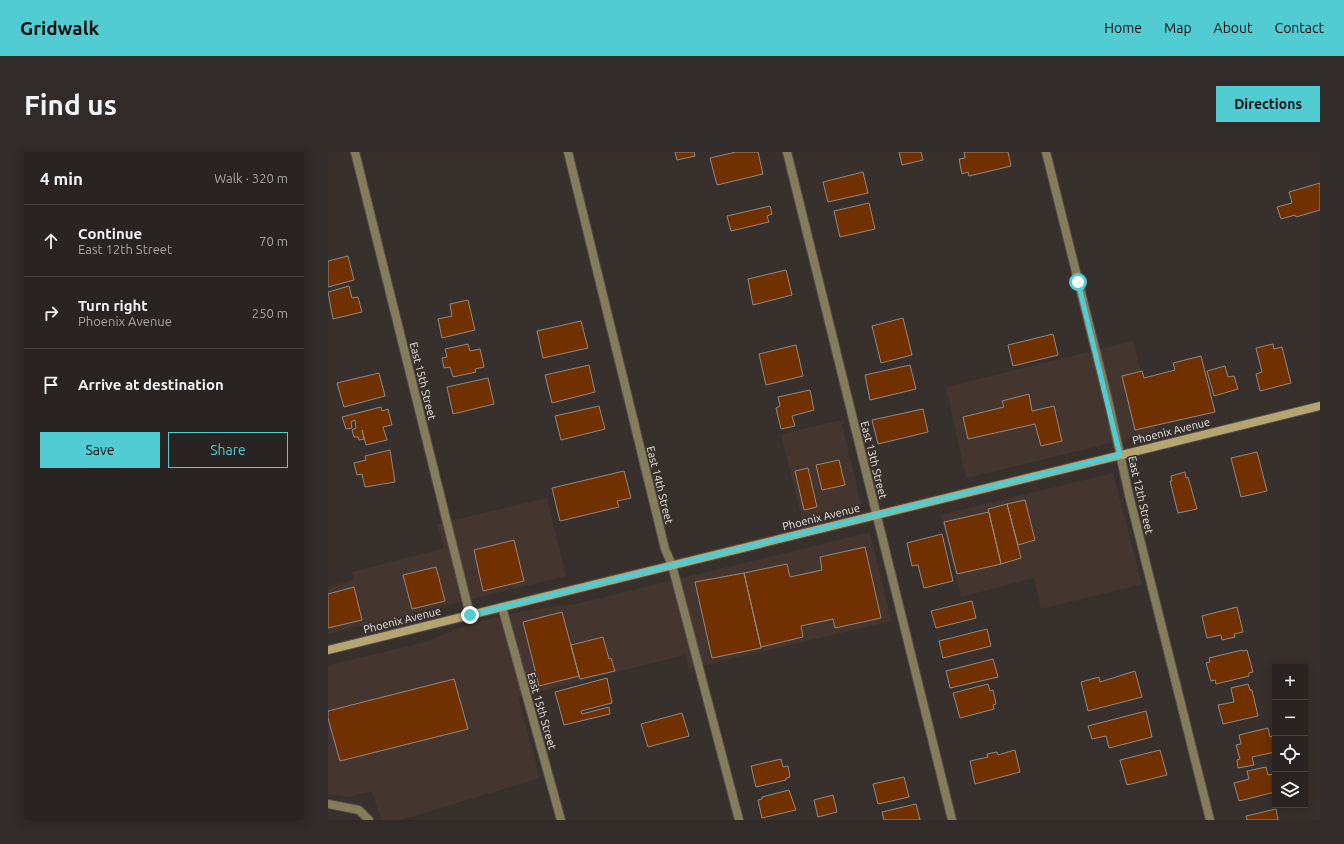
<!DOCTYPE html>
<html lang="en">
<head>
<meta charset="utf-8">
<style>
  :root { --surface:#292421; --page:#312c2a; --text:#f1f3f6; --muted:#a5a4a5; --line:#45413f; --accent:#51ccd2 }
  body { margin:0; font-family:Ubuntu,sans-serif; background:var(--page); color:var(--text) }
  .controls { position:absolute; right:12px; bottom:12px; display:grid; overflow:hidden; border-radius:0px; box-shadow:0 2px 10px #0003 }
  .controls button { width:36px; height:36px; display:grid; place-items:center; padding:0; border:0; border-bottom:1px solid var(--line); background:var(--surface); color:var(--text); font:20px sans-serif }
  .stop { position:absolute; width:12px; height:12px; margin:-9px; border:3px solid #51ccd2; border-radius:50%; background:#fff }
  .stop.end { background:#51ccd2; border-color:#fff; box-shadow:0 1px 4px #0008 }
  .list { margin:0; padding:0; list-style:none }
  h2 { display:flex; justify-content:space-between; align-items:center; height:52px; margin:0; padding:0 16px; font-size:17px }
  h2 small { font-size:13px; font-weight:400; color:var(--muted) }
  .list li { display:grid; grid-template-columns:26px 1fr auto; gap:12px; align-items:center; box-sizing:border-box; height:72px; padding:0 16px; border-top:1px solid var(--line) }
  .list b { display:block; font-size:15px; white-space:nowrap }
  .list p { margin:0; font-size:13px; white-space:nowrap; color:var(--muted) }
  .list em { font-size:13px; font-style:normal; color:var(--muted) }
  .actions { display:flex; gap:8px; padding:12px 16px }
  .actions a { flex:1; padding:9px 0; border:1px solid var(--accent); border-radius:0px; text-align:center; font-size:14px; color:var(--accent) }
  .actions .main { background:var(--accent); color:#111 }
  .icon { flex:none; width:22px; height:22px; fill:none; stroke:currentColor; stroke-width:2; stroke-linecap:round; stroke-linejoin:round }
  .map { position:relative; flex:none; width:992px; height:668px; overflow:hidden; border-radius:0px }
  header { display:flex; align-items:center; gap:24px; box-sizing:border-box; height:56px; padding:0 20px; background:var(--accent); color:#111 }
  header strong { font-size:19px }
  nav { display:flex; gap:22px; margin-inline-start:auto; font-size:14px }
  .intro { display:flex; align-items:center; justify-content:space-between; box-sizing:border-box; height:96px; padding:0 24px }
  h1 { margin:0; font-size:28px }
  .button { padding:10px 18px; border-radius:0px; background:var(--accent); color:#111; font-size:14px; font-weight:700 }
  main { display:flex; gap:24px; padding:0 24px }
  aside { flex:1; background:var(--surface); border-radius:0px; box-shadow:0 2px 10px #0003 }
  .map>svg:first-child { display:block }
  .built { fill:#44362f }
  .building { fill:#703000; stroke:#928985 }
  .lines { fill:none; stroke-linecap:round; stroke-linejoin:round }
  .street-casing { stroke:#534d49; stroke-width:10 }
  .secondary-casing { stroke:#534d49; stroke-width:10 }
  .street { stroke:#857c5c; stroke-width:8 }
  .secondary { stroke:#b5a571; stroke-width:8 }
  .route { stroke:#51ccd2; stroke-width:5 }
  .labels { text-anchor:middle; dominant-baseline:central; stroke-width:3; stroke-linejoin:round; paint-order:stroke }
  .street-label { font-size:11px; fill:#e9e4e1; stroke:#37302c }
</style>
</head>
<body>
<header>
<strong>Gridwalk</strong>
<nav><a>Home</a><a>Map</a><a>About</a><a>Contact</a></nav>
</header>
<div class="intro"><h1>Find us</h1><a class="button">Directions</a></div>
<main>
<aside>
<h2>4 min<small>Walk · 320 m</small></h2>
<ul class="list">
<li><svg class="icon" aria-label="ahead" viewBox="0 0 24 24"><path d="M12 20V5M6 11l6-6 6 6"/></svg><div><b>Continue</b><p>East 12th Street</p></div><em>70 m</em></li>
<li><svg class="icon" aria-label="right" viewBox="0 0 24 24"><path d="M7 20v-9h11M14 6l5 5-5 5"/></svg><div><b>Turn right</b><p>Phoenix Avenue</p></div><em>250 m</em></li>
<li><svg class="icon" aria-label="arrive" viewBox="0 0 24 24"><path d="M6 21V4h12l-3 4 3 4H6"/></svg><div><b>Arrive at destination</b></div></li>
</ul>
<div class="actions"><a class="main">Save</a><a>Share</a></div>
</aside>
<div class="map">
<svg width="992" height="668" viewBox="0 0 992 668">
  <rect width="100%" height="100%" fill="#37302c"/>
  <path class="built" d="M805 189 828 280 638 326 618 235Z
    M513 268 533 352 474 366 453 282Z
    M785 321 814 432 713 457 706 426 633 445 612 363Z
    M219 346 238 424 0 482V435L26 428 24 420 116 396 109 372Z
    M542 380 563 469 361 517 357 503 190 545 212 626 73 668H53L44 639 21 645 0 642V513L94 491 148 470 200 458 248 452Z"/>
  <path class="building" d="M347 0H366L367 4 349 8Z
    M408 0H430L435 22 389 33 382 6Z
    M571 0H593L595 8 574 13Z
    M636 0H680L683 14 641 24 640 20 634 22 631 7 637 6Z
    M535 20 540 41 500 50 495 30Z
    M992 31V58L968 65 967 63 953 67 949 55 964 51 961 40Z
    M541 51 547 77 512 85 506 59Z
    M442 54 444 62 439 64 441 70 403 79 399 64Z
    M20 104 26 128 0 135V109Z
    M458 118 464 143 425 153 420 127Z
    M21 134 24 146 30 145 34 160 5 167 0 140Z
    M140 148 147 178 114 186 110 167 124 164 122 152Z
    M575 166 584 203 553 211 544 174Z
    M253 169 260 196 215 206 209 179Z
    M725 182 730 203 685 214 680 193Z
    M140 192 142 199 152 197 156 215 147 217 148 220 125 225 122 215 116 216 114 206 119 205 117 197Z
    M945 192 946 197 954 195 963 231 932 239 928 222 934 220 928 196Z
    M468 193 475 224 438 233 431 202Z
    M873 204 887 260 807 278 794 224 814 219 816 226 847 218 845 211Z
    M261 213 267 240 224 251 217 223Z
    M582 213 588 237 542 248 537 223Z
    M897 214 900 225 906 224 910 237 886 244 879 219Z
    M51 221 57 244 16 255 9 231Z
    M160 226 166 252 125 262 119 235Z
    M482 238 486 258 464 264 467 274 453 277 448 256 452 254 450 245Z
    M701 242 704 259 726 254 734 289 713 294 707 272 640 287 635 265 676 255 674 249Z
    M271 254 277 277 233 288 227 264Z
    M53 255 54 259 60 257 64 273 55 275 59 288 38 293 34 278 36 287 31 288 30 285H26L24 278 28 276 27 268 23 270 24 276 18 277 14 265Z
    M595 257 600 280 550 292 544 268Z
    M62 298 67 330 37 335 34 322 29 323 26 311 38 308 37 304Z
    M929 300 939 339 913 345 903 306Z
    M511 308 517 333 494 338 488 313Z
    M480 316 489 355 476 358 467 319Z
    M296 319 303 346 289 349 291 355 232 369 224 336Z
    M857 320 858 326 860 325 869 357 850 361 842 329H844L843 324Z
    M697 348 707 388 690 393 679 352Z
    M679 352 693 406 673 412 660 357Z
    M661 360 673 412 629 422 616 370Z
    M614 382 625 429 596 436 590 413 584 414 579 391Z
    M186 388 196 429 155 439 146 398Z
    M537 395 553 466 507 476 505 467 473 474 475 485 433 495 416 421 459 412 462 425 494 418 492 405Z
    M108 415 117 449 84 457 75 423Z
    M416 421 433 496 384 506 367 430Z
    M26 435 34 468 0 476V442Z
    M644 449 648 466 608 476 603 459Z
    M909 455 915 480 906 482 907 485 894 488 893 483 879 486 874 464Z
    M234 460 251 524 211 534 195 470Z
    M659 477 663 494 615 506 611 489Z
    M275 485 281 507 283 506 287 519 252 527 243 493Z
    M914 498 915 499 919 498 925 520 921 521V524L888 532 887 528 883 529 878 511 882 510 881 506Z
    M665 507 670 525 622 536 618 519Z
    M807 519 814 545 760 559 753 530 771 525 772 530Z
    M279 526 284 551 253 559 254 562 281 555 282 562 236 573 227 540Z
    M126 527 140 577 12 609 0 566V559Z
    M660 532 662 539 665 538 668 552 665 553 666 557 632 566 625 541Z
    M920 532 922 538H924L930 564 895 572 890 553 906 550 903 536Z
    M818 559 824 585 781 596 778 584 764 587 760 574Z
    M354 561 361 584 320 595 313 572Z
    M940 576 942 585 947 584V600L924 605 926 613 910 616 909 608 912 607 908 593 913 592 911 583Z
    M687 598 692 620 647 632 642 609 660 605 659 602 669 600 670 603Z
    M832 598 839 623 799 633 792 608Z
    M453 607 455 615 460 614 462 625 458 626V628L428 635 423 614Z
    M938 615 940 623 945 622 947 640 911 649 906 631 921 627 919 619Z
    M576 625 581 645 550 652 545 632Z
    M461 638 468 658 434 666 430 648 434 647V645Z
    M505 643 509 660 490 665 486 648Z
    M588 652 592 668H556L554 660Z
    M948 657 950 668H919L918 664Z"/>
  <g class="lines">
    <g class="street-casing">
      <path id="street" d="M27 0 142 463
        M240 0 337 397 344 413 411 668
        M459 0 624 668
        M718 0 781 252 801 343 882 668
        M174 455 233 668
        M0 652 31 658 41 668"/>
    </g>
    <g class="secondary-casing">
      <path id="secondary" d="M0 498 992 254"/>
    </g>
    <use href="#street" class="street"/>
    <use href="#secondary" class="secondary"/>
  </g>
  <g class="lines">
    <path class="route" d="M142 463 792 303 750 130"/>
  </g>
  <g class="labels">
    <g class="street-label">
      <text transform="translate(95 229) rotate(76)">East 15th Street</text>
      <text transform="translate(843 279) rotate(-14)">Phoenix Avenue</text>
      <text transform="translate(546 308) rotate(76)">East 13th Street</text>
      <text transform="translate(332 333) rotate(76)">East 14th Street</text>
      <text transform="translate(813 343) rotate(77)">East 12th Street</text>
      <text transform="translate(493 365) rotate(-14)">Phoenix Avenue</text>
      <text transform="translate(74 468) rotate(-14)">Phoenix Avenue</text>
      <text transform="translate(214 559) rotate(74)">East 15th Street</text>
    </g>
  </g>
</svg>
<div class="controls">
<button>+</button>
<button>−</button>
<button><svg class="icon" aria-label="locate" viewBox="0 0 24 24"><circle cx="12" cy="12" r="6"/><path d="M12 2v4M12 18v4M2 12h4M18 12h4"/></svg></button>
<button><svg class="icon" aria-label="layers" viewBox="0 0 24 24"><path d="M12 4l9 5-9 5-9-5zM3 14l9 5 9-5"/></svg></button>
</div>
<div class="stop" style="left:750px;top:130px"></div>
<div class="stop end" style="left:142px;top:463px"></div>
</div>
</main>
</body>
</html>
